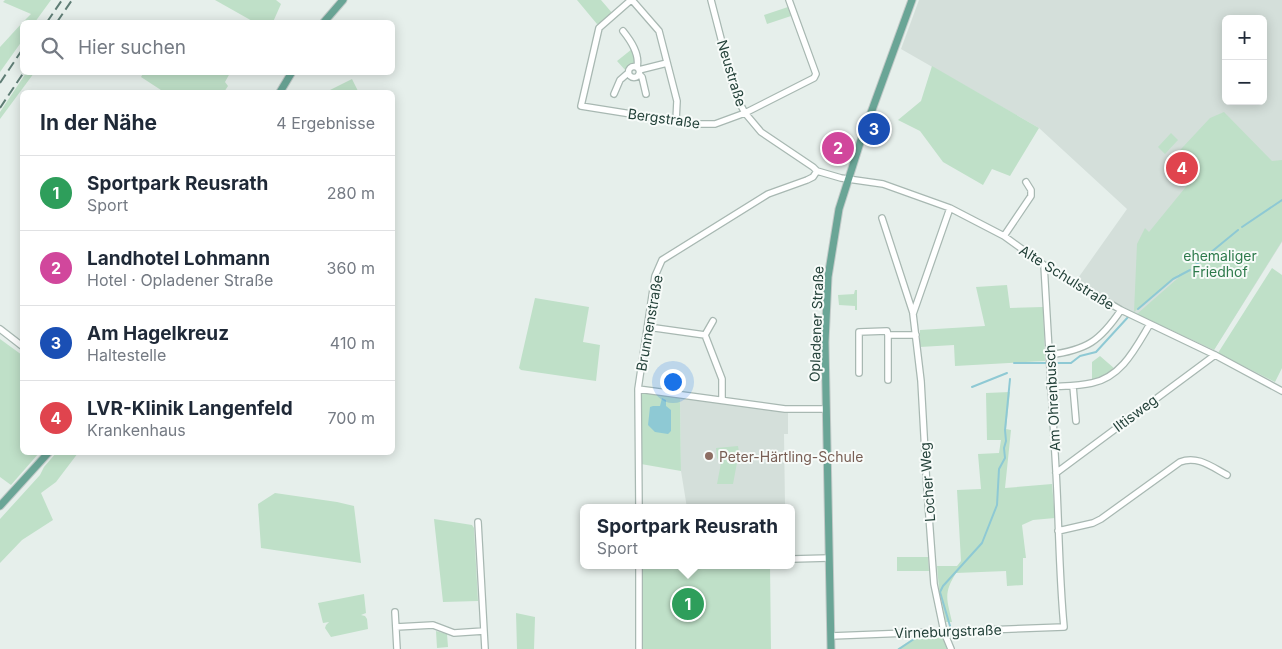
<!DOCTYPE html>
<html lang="de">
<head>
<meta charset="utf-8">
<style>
  :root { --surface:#fff; --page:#f6f6f7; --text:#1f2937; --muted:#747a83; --line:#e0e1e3; --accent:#1a73e8 }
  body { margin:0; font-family:Inter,sans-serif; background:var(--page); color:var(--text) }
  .controls { position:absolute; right:15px; top:15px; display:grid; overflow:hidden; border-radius:8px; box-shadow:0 2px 12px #0003 }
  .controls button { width:45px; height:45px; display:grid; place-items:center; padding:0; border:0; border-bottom:1px solid var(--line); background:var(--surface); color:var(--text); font:25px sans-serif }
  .you { position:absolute; left:672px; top:381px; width:18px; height:18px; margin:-12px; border:4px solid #fff; border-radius:50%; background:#1a73e8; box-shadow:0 0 0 8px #1a73e833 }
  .badge { display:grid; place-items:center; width:32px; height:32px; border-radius:50%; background:var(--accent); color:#fff; font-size:16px; font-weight:700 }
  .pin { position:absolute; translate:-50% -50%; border:2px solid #fff; box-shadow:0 1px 5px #0006 }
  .popup { position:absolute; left:580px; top:504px; width:215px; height:65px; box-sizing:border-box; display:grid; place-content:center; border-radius:8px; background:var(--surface); filter:drop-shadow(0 1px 4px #0005); font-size:16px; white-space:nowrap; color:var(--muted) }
  .popup b { font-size:19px; color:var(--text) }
  .popup::after { content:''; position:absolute; left:50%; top:100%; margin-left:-10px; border:10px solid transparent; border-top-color:var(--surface) }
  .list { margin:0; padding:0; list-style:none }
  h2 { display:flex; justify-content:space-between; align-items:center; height:65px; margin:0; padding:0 20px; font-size:21px }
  h2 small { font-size:16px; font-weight:400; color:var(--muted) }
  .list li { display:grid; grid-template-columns:32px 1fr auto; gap:15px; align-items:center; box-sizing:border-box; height:75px; padding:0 20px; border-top:1px solid var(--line) }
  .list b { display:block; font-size:19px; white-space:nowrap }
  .list p { margin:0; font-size:16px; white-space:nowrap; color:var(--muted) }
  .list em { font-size:16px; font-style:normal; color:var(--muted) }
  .icon { flex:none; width:28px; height:28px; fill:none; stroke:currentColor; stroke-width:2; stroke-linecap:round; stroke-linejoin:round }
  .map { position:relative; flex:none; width:1282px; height:649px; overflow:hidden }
  .search { position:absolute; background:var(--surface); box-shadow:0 2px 12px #0003; left:20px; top:20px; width:375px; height:55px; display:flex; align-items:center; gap:12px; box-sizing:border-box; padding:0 18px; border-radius:8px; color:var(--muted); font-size:19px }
  .panel { position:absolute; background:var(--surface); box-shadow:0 2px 12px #0003; left:20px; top:90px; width:375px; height:365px; border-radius:8px }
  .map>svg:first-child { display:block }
  .built { fill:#d4dfda; fill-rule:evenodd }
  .green { fill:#bfe0c8 }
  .water { fill:#8ec9d4 }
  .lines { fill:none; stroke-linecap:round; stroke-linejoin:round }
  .stream { stroke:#8ec9d4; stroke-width:2 }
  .minor-casing { stroke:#a8b8b2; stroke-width:8 }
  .major-casing { stroke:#c2cac8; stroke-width:9 }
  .minor { stroke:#fff; stroke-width:5.5 }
  .major { stroke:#6aa596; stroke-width:7 }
  .rail { stroke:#5f7d75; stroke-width:2; stroke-dasharray:10 5; stroke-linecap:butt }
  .education-dot { fill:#8d6e63; stroke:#f7fbf9; stroke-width:2 }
  .labels { text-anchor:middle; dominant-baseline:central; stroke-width:4; stroke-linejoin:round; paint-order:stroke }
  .street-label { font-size:14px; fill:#24423a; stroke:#f7fbf9 }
  .park-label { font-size:14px; fill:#2d7a4b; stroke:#f7fbf9 }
  .education-label { font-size:14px; fill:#785e54; stroke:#f7fbf9; text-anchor:start }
</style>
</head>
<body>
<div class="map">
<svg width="1282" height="649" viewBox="0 0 1282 649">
  <rect width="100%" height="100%" fill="#e6efeb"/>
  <path class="built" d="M919 0H1282V242L1214 350 1117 304 1076 281 1127 209 1039 128 901 49ZM1226 19H1263V101H1226Z
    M680 397 788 410V434H784L785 505 766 506V508H687L681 471Z"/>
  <path class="green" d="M5 0H51L35 22H23L31 14 3 2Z
    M215 0H276L281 4 273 22H254Z
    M577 0H601L613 14 602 23 597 24Z
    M788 7 791 16 767 24 764 15Z
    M22 23V41L0 72V47Z
    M632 49 636 62 628 66 626 71 617 61Z
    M932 66 1039 128 1010 176 992 169 983 185 943 162 920 131 898 120 921 101Z
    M144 72H230V73L225 82 228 86 224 92H164L141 77Z
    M26 73H34L0 119V112Z
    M352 79 358 91 356 92H326Z
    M1224 112 1272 161 1282 160V241L1214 350 1137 314 1178 278 1179 274 1134 312 1137 244 1145 228 1149 232 1189 183 1168 163 1210 118Z
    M1171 133 1178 140 1165 154 1158 147Z
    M1272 268 1282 275V368L1275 382 1218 353Z
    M1007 285 1010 308 1043 307 1045 361 955 366 954 345 920 347V330L985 326 976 287Z
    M855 290H857V310H855V306L839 305 838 295 854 294Z
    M535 298 589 307 583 342 600 345 596 381 521 370 519 368Z
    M0 339 22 355V452L39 453 11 485 0 477Z
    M1100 356 1115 369 1104 377 1092 381V362Z
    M643 392 680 397 681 471 641 464 640 394Z
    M1010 392 1006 429 1011 430 1005 488 1052 484 1055 518 1033 520 1022 525 1026 558H1023V585L1007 586 1006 571 956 573C943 594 947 599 952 622H946L939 589 937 566H957L961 561 957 490 981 489 978 454 999 453 1001 440H987L986 393Z
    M738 446 739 452 733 484H717L721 463 717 458 716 448Z
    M56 453H78L56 482 41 493 53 520 22 540 0 563V519L40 475 44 467Z
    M275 493 337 502 354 506 361 563 261 548 258 504Z
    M434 519 472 525 474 528 478 601 443 602Z
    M897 557H928L929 571H897Z
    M642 565H770L771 649H643Z
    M364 594 366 613 361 615 365 616 367 619 368 629 331 637 325 628 326 625 329 622 323 623 318 603Z
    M516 613 535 617 534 649H517Z
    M436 631 447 634 448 647 437 648Z
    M941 634 947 649H897L917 636Z"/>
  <path class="water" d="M662 398 666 400V406L671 410V431L668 434 655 432 648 425 650 407 653 406H660Z"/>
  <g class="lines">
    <path class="stream" d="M1242 227 1282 200
      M1193 267 1238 230
      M1138 309 1173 279 1190 270
      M1014 363H1047
      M1054 363H1071L1080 356 1096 352 1129 316
      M972 387 1007 373
      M950 626 940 592 943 586 982 543 997 505 999 469 1005 458 1004 448 1006 441 1005 430 1010 379
      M899 649 917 637 943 635"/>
    <g class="minor-casing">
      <path id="minor" d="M631 0 599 28 581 106 694 124H715L745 113 814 78 816 74 789 0
        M632 0 659 31 677 101 676 121
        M711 0 733 85 738 100 745 113 761 132 813 167 817 171 841 178 883 184 950 208 1004 236 1044 265 1121 310 1215 355 1282 391
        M623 31C631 41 640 54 637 67
        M628.5 72a5.5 5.5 0 1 1 11 0a5.5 5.5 0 1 1-11 0Z
        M639 70 667 63
        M639 74 642 77 646 94
        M614 94 620 80 628 73
        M950 208 913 314 921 381 927 489 934 584 944 632 951 649
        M882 218 913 313
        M1004 236 1031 196V190L1026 182
        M713 321 705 335 722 379V400
        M648 327 705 335
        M0 329 22 346
        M1049 355C1087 350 1100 341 1121 310
        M859 373V332L887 331 888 335
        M888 380V335H916
        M1073 386 1076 421
        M1050 387C1064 386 1079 386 1092 383 1122 377 1136 347 1150 324
        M638 389 785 409H826
        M1056 473 1215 355
        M639 508 638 389 655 276 662 260 768 194 807 180 813 177 817 171
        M478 522 485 649
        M1058 531 1093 523 1101 519 1180 462C1197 455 1212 467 1227 475
        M792 559 829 558
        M395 612 397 649
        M396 627 433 625 454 633 484 631
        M831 636 1064 627C1059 575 1059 523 1056 471 1052 402 1048 333 1044 265
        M639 649V565"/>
    </g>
    <g class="major-casing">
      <path id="major" d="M324 22 343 0
        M280 92 292 72
        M0 506 49 452
        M831 649 825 342 828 277 839 209 860 143 912 0"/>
    </g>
    <use href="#minor" class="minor"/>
    <use href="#major" class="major"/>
    <path class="rail" d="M47 22 62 0
      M57 22 72 0
      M0 83 22 50
      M0 108 24 72"/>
  </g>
  <circle class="education-dot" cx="709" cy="456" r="5"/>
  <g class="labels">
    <g class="street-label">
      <text transform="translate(732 73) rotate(73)">Neustraße</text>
      <text transform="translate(664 118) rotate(8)">Bergstraße</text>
      <text transform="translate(1067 277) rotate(32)">Alte Schulstraße</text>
      <text transform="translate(649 323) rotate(-80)">Brunnenstraße</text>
      <text transform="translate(816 324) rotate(-88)">Opladener Straße</text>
      <text transform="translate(1052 398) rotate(-93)">Am Ohrenbusch</text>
      <text transform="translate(1135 413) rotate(-37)">Iltisweg</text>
      <text transform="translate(927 482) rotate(-94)">Locher Weg</text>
      <text transform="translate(948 631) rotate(-2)">Virneburgstraße</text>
    </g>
    <g class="park-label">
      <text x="1220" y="255">ehemaliger<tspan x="1220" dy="16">Friedhof</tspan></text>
    </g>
    <g class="education-label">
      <text x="719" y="456">Peter-Härtling-Schule</text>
    </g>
  </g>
</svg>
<div class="controls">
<button>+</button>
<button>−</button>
</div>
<div class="you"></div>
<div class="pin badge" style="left:688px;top:604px;background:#2e9e5b">1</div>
<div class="popup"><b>Sportpark Reusrath</b>Sport</div>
<div class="pin badge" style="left:838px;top:148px;background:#d1479c">2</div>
<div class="pin badge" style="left:874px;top:129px;background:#1a4fb4">3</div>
<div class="pin badge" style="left:1182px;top:168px;background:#e0444e">4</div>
<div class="search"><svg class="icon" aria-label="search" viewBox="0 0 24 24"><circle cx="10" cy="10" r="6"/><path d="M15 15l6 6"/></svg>Hier suchen</div>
<section class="panel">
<h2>In der Nähe<small>4 Ergebnisse</small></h2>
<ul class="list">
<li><span class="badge" style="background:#2e9e5b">1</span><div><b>Sportpark Reusrath</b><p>Sport</p></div><em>280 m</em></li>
<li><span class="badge" style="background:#d1479c">2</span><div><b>Landhotel Lohmann</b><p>Hotel · Opladener Straße</p></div><em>360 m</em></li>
<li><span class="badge" style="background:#1a4fb4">3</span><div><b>Am Hagelkreuz</b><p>Haltestelle</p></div><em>410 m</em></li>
<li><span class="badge" style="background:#e0444e">4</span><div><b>LVR-Klinik Langenfeld</b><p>Krankenhaus</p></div><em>700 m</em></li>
</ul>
</section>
</div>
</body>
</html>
